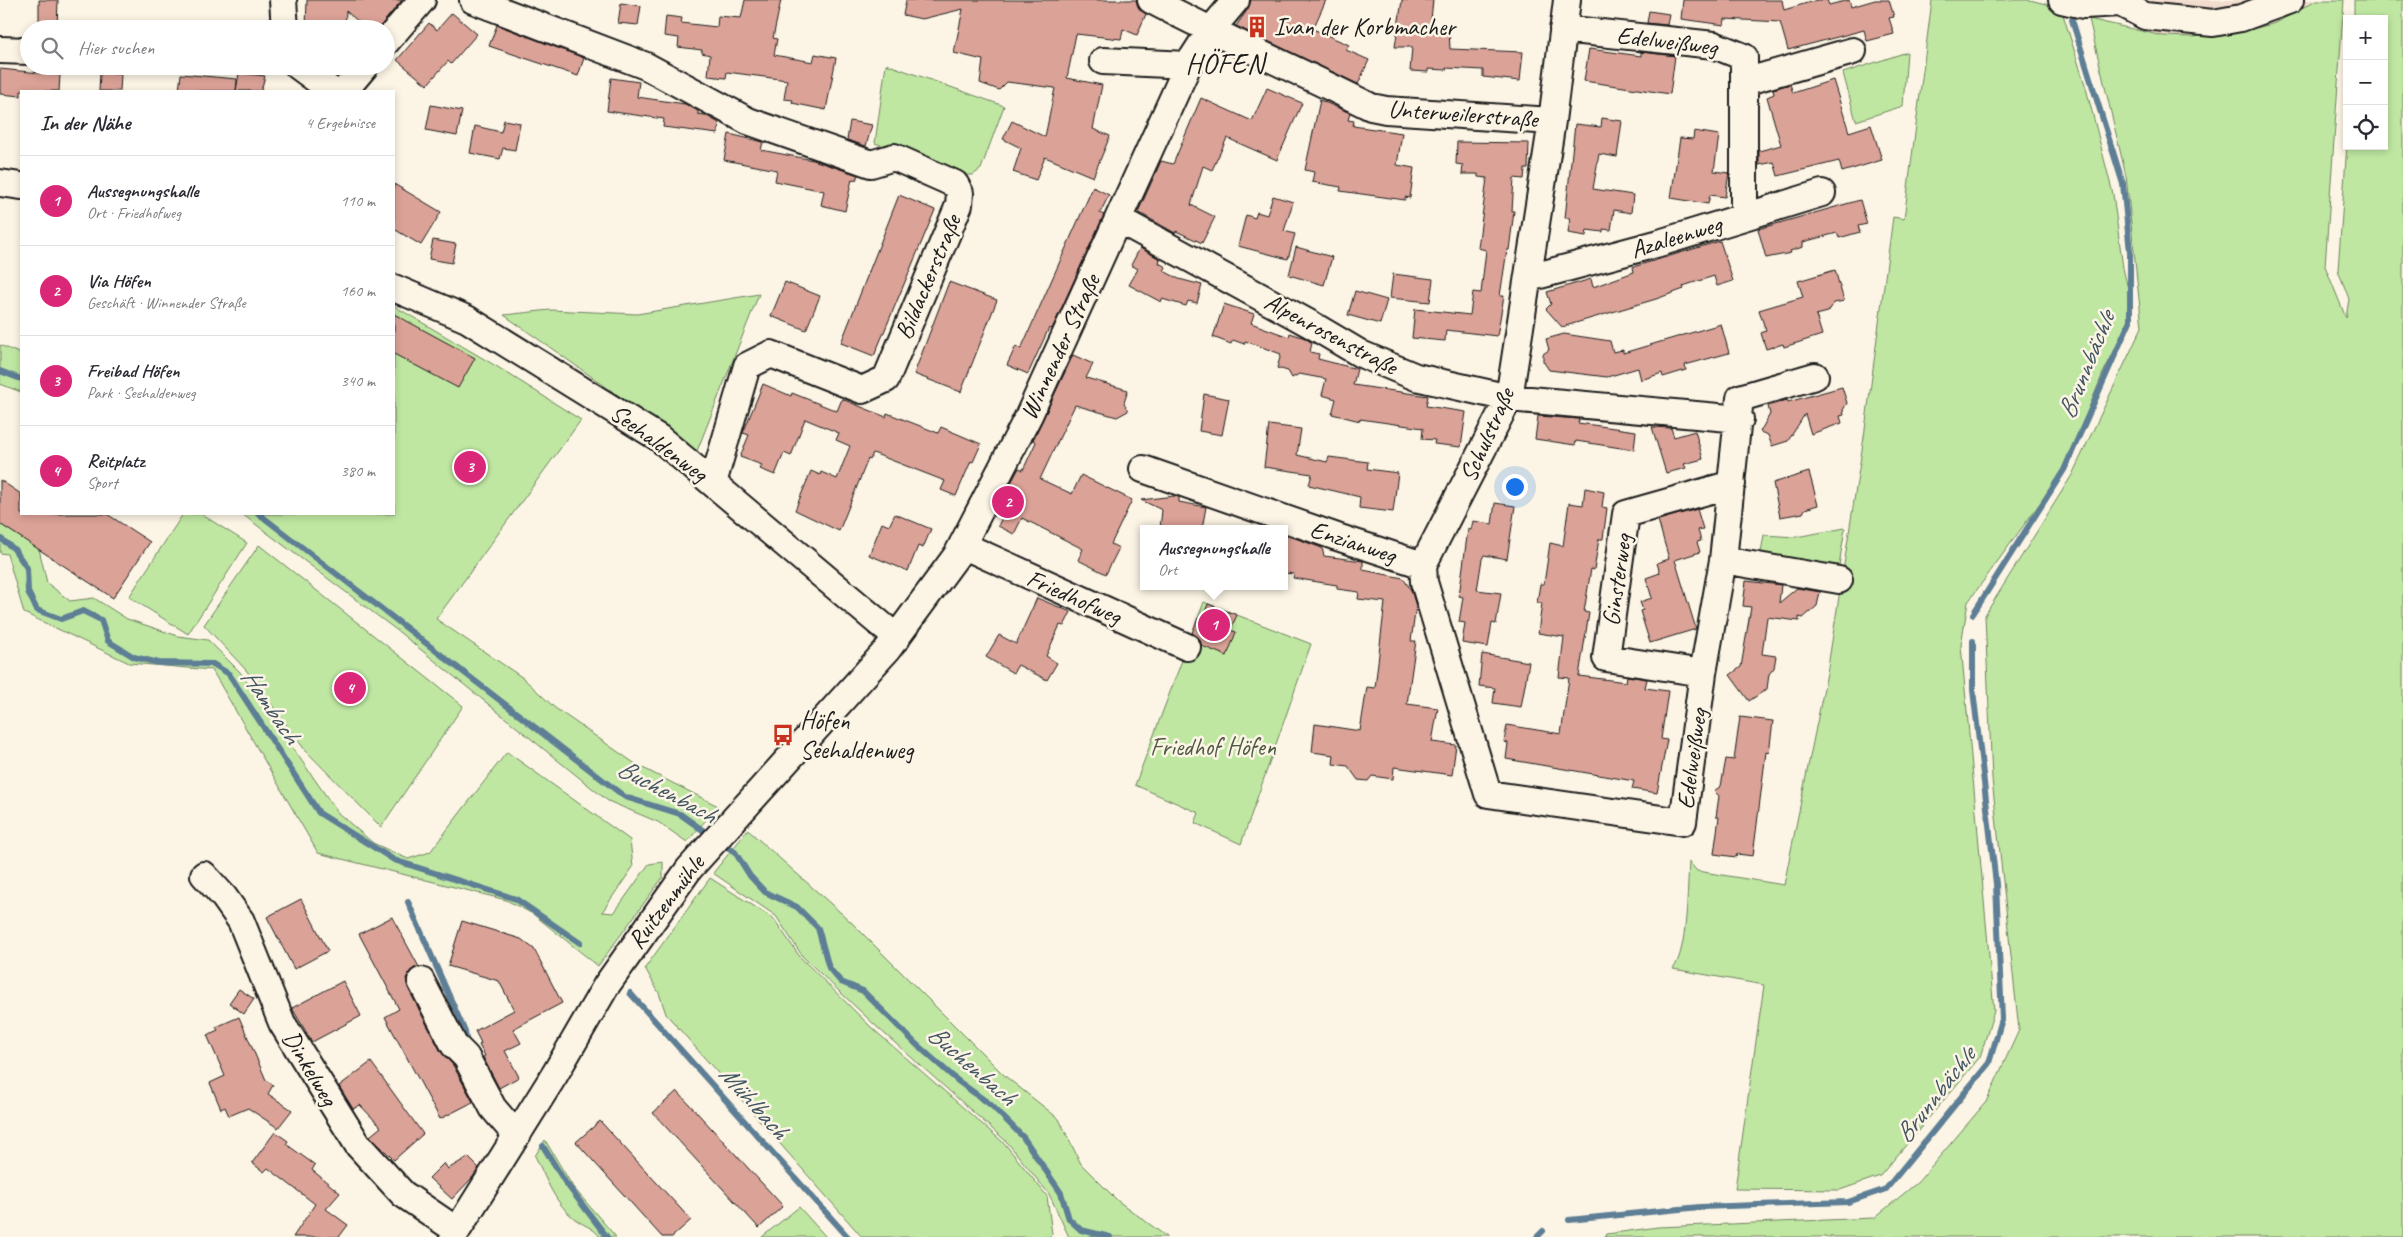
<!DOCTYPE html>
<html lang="de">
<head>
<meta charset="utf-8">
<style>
  :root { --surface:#fff; --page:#f7f7f7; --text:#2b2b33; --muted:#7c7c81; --line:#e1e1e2; --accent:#db2777 }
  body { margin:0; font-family:Caveat,sans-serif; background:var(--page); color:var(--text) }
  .controls { position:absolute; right:15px; top:15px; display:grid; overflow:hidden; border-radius:0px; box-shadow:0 2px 8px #0003 }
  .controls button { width:45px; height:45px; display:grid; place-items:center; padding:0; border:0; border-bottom:1px solid var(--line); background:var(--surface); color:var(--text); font:25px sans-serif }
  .you { position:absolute; left:1514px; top:486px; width:18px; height:18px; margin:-12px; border:4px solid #fff; border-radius:50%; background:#1a73e8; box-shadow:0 0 0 8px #1a73e833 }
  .badge { display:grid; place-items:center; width:32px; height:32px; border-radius:50%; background:var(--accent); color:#fff; font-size:16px; font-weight:700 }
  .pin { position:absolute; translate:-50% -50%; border:2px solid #fff; box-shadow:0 1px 5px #0006 }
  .popup { position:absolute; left:1140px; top:525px; width:148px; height:65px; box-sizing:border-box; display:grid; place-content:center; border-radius:0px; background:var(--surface); filter:drop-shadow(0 1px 4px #0005); font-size:16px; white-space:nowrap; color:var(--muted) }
  .popup b { font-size:19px; color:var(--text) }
  .popup::after { content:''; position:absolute; left:50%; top:100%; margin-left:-10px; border:10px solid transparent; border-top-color:var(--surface) }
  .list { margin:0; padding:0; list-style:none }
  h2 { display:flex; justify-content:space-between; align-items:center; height:65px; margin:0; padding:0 20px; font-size:21px }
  h2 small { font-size:16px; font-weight:400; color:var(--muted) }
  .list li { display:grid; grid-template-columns:32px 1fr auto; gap:15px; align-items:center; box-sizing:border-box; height:90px; padding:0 20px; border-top:1px solid var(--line) }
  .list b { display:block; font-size:19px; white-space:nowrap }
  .list p { margin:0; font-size:16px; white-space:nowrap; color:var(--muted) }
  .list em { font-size:16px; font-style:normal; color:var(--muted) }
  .icon { flex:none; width:28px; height:28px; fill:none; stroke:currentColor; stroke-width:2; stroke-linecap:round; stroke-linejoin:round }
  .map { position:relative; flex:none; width:2403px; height:1237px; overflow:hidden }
  .search { position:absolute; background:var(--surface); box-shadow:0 2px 8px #0003; left:20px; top:20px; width:375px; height:55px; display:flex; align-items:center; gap:12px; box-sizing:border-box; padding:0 18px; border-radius:28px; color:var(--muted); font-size:19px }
  .panel { position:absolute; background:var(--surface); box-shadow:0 2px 8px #0003; left:20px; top:90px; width:375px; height:425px; border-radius:0px }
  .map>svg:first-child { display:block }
  .built { fill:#f2dcce }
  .green { fill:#bfe7a2; stroke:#6e825f }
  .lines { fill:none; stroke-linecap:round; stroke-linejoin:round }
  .stream { stroke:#5d7e95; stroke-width:6 }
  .building { fill:#dba297; stroke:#1c1c1c }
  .minor-casing { stroke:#1c1c1c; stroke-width:30 }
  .minor { stroke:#fcf5e5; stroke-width:26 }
  .labels { text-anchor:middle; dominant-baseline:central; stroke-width:5; stroke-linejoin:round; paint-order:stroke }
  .poi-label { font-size:25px; fill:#1c1c1c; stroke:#fcf5e5; text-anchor:start }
  .street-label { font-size:25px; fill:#1c1c1c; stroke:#fcf5e5 }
  .park-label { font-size:25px; fill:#4d5944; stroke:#fcf5e5 }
  .water-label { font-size:26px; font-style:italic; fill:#425563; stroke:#fcf5e5 }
  .quarter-label { font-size:28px; letter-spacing:1px; fill:#1c1c1c; stroke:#fcf5e5 }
</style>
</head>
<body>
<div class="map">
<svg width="2403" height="1237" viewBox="0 0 2403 1237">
  <rect width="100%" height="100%" fill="#fcf5e5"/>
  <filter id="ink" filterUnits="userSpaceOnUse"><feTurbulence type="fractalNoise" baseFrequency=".02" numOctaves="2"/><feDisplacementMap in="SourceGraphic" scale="10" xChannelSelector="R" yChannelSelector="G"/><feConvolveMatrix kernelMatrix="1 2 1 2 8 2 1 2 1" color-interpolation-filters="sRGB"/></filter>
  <g filter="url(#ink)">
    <path class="built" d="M2134 0H2316L2276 23 2241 32 2192 37 2163 36 2136 30Z"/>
    <path class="green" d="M1932 0H2030L2061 8 2086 88 2113 194 2123 268 2129 293 2130 321 2103 373 2064 470 1968 602 1961 645 1994 1011 1980 1057 1880 1176 1840 1190 1735 1189 1764 985 1673 969C1688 950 1687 888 1689 862L1697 871 1784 885 1827 673 1864 437 1893 217 1904 219Z
      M2316 0H2344L2325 266 2346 318 2349 299 2338 270 2347 144V146H2384V19H2354V0H2403V1237H1604L1607 1234 1658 1227 1874 1218 1918 1182 1986 1102 2019 1030 1992 779 1985 615 2072 475 2142 327 2126 176 2089 19 2163 36 2192 37 2240 32 2276 23Z
      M1907 52 1903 106 1856 121 1843 73Z
      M886 64 1004 106 981 169 973 175H962L875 143Z
      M759 294 697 451 504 315 550 310 637 314Z
      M394 306 496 366 581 420 436 619 523 678 555 708 637 765 718 806 687 842 658 822 608 801 399 632 242 514H394Z
      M0 345 21 354V392L0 384Z
      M183 514H201L247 543 188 634 129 597Z
      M0 524 39 549 47 583 70 601 94 598 127 619 178 636 208 640 240 672 338 813 373 843 408 859 430 852 507 752 630 840 633 867 602 912 614 913 649 864 663 862V877L598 966 533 914 506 900 318 853 212 670 129 663 24 613 7 554 0 553Z
      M1845 528 1838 572 1760 558 1764 535 1796 537Z
      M259 545 463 706 381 827 305 750 246 670 204 625Z
      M1204 602 1311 644 1241 844 1195 823 1199 813 1135 785Z
      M748 830 851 922 1005 1076 1059 1119 1081 1164 1118 1201 1167 1237H1069L1049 1194 1007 1142 877 1027 803 957 776 916 713 873Z
      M710 878 774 919 800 957 873 1029 1005 1144 1047 1196 1052 1234 1049 1237H862L666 1014 659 993 645 968Z
      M545 1140 573 1187 616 1237H600C593 1227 584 1226 575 1219 554 1203 546 1178 535 1156Z
      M799 1207 826 1237H762Z"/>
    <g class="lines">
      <path class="stream" d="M0 371 21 379
        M259 514 625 797 680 814 711 836
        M0 538 14 549 27 568 28 592 37 610 61 619 83 611 101 620 108 641 134 657 159 663 213 664 229 674 319 813 394 860 516 899 580 943
        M1973 614 2064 470 2130 321V252L2123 184 2072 20
        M721 843 735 852 750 876 765 892 797 907 818 928 829 968 841 982 863 991 916 1044 958 1081 991 1105 1023 1137 1061 1193 1069 1219 1081 1230 1110 1237
        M408 902 465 1032 467 1046
        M630 993 848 1237
        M543 1146 565 1182 607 1237
        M1569 1220 1700 1207 1848 1202 1886 1189 1989 1063 2002 1019 1996 884 1973 690V641
        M1537 1237 1543 1231"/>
    </g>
    <path class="building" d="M39 0H58L57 29H39Z
      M307 0H402L378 29H367L346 11 345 29 306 28Z
      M745 0H781L773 38 777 39 774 55 813 62 815 54 836 58 826 110 792 103 793 100 784 99 787 80 727 72 726 78 708 76 710 55 702 53V50L678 47 679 38 664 36 666 16 682 18 681 23 717 27 718 16 741 18Z
      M906 0H1136L1139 8 1146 14 1137 35 1123 29 1121 39 1076 34 1067 78 1102 85 1093 129 1110 136 1093 177 1045 157 1036 180 1013 172 1021 148 1003 139 1012 121 1045 137 1055 88 1007 82 999 90 980 83 983 60 954 53 963 9 922 19 903 15Z
      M1251 0H1326L1313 29 1349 45 1346 50 1369 60 1358 84 1236 26 1248 9Z
      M1402 0H1433L1430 29 1449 30 1450 49 1523 52 1520 81 1483 77V70L1446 68V70L1428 69V72L1410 71 1412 47H1395Z
      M1683 0H1782L1784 10 1817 0H1827L1829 5 1849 0 1851 7 1875 0H1889L1894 17 1889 18 1894 34 1867 41 1864 30 1788 50 1780 22 1725 19 1724 25 1681 19Z
      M621 3 641 6 638 25 618 23Z
      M1649 11 1669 14 1667 25 1647 23Z
      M452 13 477 34 451 64 448 61 427 85 397 60 429 23 437 30Z
      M497 25 584 58 578 76 489 46Z
      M1589 49 1641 56V52L1675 56 1670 94 1584 81Z
      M0 69 60 75 59 91H21V96L0 94Z
      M100 73 121 74 120 91H99Z
      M239 73 265 76 261 91H236Z
      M181 74 237 79 236 91H179Z
      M611 78 639 82 637 97 685 104 698 111V114L705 115 719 123 718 134 663 127 664 119 607 111Z
      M1833 80 1849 132 1871 125 1882 160 1842 172 1839 161 1778 176 1774 162 1759 165V151L1781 145 1767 97 1774 94 1773 89 1790 84 1793 93Z
      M1267 88 1302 103 1277 160 1227 138 1212 170 1203 166 1191 205 1215 217 1202 243 1176 231 1175 233 1138 212 1161 161 1173 164 1201 98 1252 121Z
      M1320 100 1350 113 1348 120 1354 121 1353 126 1402 133 1397 165 1414 168 1410 198 1405 197V200L1340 191 1341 187 1312 182 1314 172 1305 170Z
      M431 105 462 111 457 136 426 130Z
      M1602 118 1622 121 1617 157 1599 154 1593 189 1633 195 1631 213 1614 210 1611 230 1603 229V232L1587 230 1586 236 1568 233 1570 218H1565L1575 124 1601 127Z
      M504 120 520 123 515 150 503 148 500 159 470 153 475 126 501 132Z
      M850 121 872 125 866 146 847 140Z
      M1694 131 1719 135 1714 171 1729 173 1725 197 1710 195 1708 204 1671 198 1680 138 1693 139Z
      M729 134 763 142 761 150 813 160 858 175 856 180 852 179 845 211 821 205 824 191 775 181 777 170 724 160Z
      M1457 142 1529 143 1528 169H1525L1524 179 1514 178 1512 211H1514L1509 250H1507L1500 296H1504L1497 336 1446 330 1445 341 1412 338 1415 309 1470 315 1473 292 1481 293 1486 250 1478 248 1487 178 1478 177V174H1462L1463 165 1456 164Z
      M394 184 441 212 421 245 394 229Z
      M1093 187 1109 195 1100 213 1104 215 1052 329 1049 328 1028 374 1007 365 1016 346 1021 349Z
      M899 195 935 210 874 356 841 343Z
      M1273 196 1293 202 1284 231 1295 234 1288 259 1238 246 1246 215 1255 218 1257 212 1267 215Z
      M1860 200 1867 224 1858 226 1860 232 1839 238 1837 233 1803 242V247L1790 251 1791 253 1766 258 1758 229Z
      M433 240 456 244 452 263 429 259Z
      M1720 241 1733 281 1717 286 1714 276 1683 286 1684 289 1656 299 1562 327 1546 309 1551 304 1547 292 1591 279 1593 287 1634 272 1633 267Z
      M1296 247 1332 257 1324 285 1289 275Z
      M1140 248 1160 259 1159 263 1166 267 1164 271 1179 279 1202 285 1197 303 1188 301 1186 306 1162 299 1161 302 1129 285 1138 269 1131 265Z
      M1835 270 1844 301 1834 303 1828 312 1816 315 1822 335 1784 347 1783 344 1766 349 1761 333 1766 331 1759 310 1803 297 1798 281Z
      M1393 274 1433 279 1430 302 1390 298Z
      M785 282 820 296 806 330 771 316Z
      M949 282 997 300 961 392 914 374Z
      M1355 291 1387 300 1380 324 1348 315Z
      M1224 304 1254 314 1251 323 1289 337 1290 333 1305 338 1312 343 1310 352 1319 354 1318 359 1357 369 1353 385 1428 396 1426 406 1466 412 1461 447 1434 444 1435 440 1422 439 1423 428 1360 419V421L1332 414 1336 399 1322 395 1326 379 1299 374 1292 378 1288 371 1277 368 1281 354 1245 341 1244 344 1233 340 1231 344 1213 337Z
      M394 314 475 358 458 388 394 354Z
      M1721 324 1729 353 1685 365 1686 370 1663 377 1662 373 1641 380 1638 368 1607 377 1549 370 1543 361V354L1549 350 1546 339 1564 334 1610 341 1613 352 1623 350V353Z
      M1073 355 1093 364 1086 378 1128 390 1124 403 1128 411 1117 417 1075 405 1040 479 1072 494 1081 475 1132 500 1111 544 1119 548 1106 574 1078 560 1083 549 1022 518 1014 534 998 526 1005 511 998 507 1019 468 1023 470 1036 442 1033 440Z
      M763 384 791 396 792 393 837 411 842 399 886 417 887 413 938 433 941 427 981 444 973 462 971 461 956 496 941 490 945 481 873 453 870 460 868 459 839 531 795 510 811 471 820 475 821 472 837 479 850 446 836 440 839 433 805 419 791 456 784 453 775 475 760 469 762 465 740 457 749 435 743 433Z
      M1842 387 1847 403 1843 410 1844 415 1840 416 1842 423 1811 434 1805 414 1788 441 1772 446 1768 435 1760 432 1770 414 1768 406 1787 400 1788 402Z
      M1204 394 1229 399 1222 435 1199 431Z
      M1538 416 1579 419 1578 423 1636 431 1634 450 1576 441 1575 445 1535 439Z
      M1269 425 1301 429 1297 455 1327 462 1329 457 1368 462 1367 469 1398 473 1393 512 1359 508 1360 497 1309 485 1312 474 1264 467Z
      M1652 427 1671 428 1674 437 1695 431 1703 459 1684 464 1686 468 1666 473Z
      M1809 472 1818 505 1805 509 1803 513 1780 517 1773 483Z
      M0 480 21 494V514H107L150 542 113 598 0 524Z
      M1585 488 1604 492 1602 507 1607 508 1603 539H1599L1594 570 1591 569 1584 612 1589 613 1579 676 1626 682 1627 676 1647 679 1645 688 1668 691 1661 739 1667 740 1657 793 1632 789 1634 781 1506 759 1508 743 1504 742 1507 725 1561 734 1569 678 1559 677 1564 637 1538 633 1542 603H1537L1540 584H1544L1550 543 1563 546 1569 503 1583 505Z
      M1174 496 1179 497V502L1206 507 1202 529H1160L1162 510 1141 500Z
      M1495 503 1515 506 1507 559 1484 555 1482 559 1477 590 1501 593 1496 624 1492 623 1488 647 1462 643 1465 623 1459 622 1463 597 1459 596 1468 529 1471 530 1473 521 1492 524Z
      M1697 509 1703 529 1698 530 1701 541 1697 542 1700 552 1675 560 1696 629 1650 643 1640 611 1643 610 1640 602 1652 598 1646 578 1660 573 1657 563 1669 559 1658 520Z
      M895 514 931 529 923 548 918 546 908 571 869 555 882 523 889 526Z
      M1284 534 1322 548 1324 556 1363 561V570L1403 578 1411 590 1416 606 1411 641H1416L1407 704 1438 708 1432 742 1456 745 1452 775 1394 767 1393 779 1372 776 1368 781 1358 780 1348 766 1333 764 1334 755 1312 752 1315 724 1360 731 1367 687 1375 688 1385 602 1358 599 1359 592 1337 589V585L1293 578 1294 574 1284 573Z
      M1746 581 1781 585 1779 603 1797 588 1820 592 1817 606 1803 618 1799 617V621L1767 617 1762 654 1776 656 1774 668 1769 674 1767 689 1749 701 1730 675 1741 667 1751 607 1743 606Z
      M1037 598 1071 612 1064 626 1060 625 1046 656 1057 663 1047 680 1018 665 1013 673 986 657 999 635 1016 644Z
      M1208 604 1237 615 1230 630 1236 632 1227 656 1202 646 1199 638 1192 633 1198 618 1202 620Z
      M1482 654 1529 662 1521 707 1493 703 1495 688 1479 686Z
      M1740 717 1773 721 1769 753 1766 752 1753 856 1737 854 1736 857 1714 854 1719 817H1716L1719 796 1714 791 1721 786 1726 759 1734 760Z
      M301 899 328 951 294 969 267 917Z
      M392 917 419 967 414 968 406 978 408 988 441 1052 453 1065 473 1102 440 1119 385 1017 399 1009 359 934Z
      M462 921 521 939 534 949 562 1003 513 1029 521 1043 505 1051 519 1077 499 1088 483 1057 485 1056 479 1045 481 1043 475 1031 514 1010 499 981 448 966Z
      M343 981 361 1016 312 1042 292 1008Z
      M239 989 254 999 244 1014 229 1003Z
      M239 1017 266 1080 273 1085 268 1094 292 1110 278 1128 248 1108 229 1116 225 1107 221 1109 210 1083 225 1076 207 1035 218 1030 216 1027Z
      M371 1062 423 1134 394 1160 370 1136 381 1127 360 1105 353 1109 339 1086Z
      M677 1091 783 1206 759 1228 653 1113Z
      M600 1121 691 1220 672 1237H662L576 1142Z
      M275 1132 288 1141 286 1144 315 1165 312 1170 340 1193 326 1209 348 1225 339 1237H293L315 1204 268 1168 264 1172 252 1163Z
      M468 1157 479 1168 472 1178 452 1199 429 1178 444 1163 448 1169Z"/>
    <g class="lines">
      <g class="minor-casing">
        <path id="minor" d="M283 0 285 29
          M473 0 646 66 748 121 871 164 894 157 955 184 960 193 959 205 886 379 862 390 771 354 747 366 713 483
          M1151 0C1223 38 1298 70 1371 107L1386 110 1552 121
          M1567 0 1552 121 1509 398 1423 565 1424 582 1488 794 1683 822 1703 673 1723 560 1740 398 1815 376
          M2062 0 2084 5 2120 3 2145 16 2213 23 2241 18 2290 0
          M1563 29 1714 45 1744 57V216
          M386 42 422 0
          M0 50 29 51
          M1103 61 1188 65
          M298 66 332 91
          M1744 82 1853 51
          M344 91 365 66
          M0 183 21 186
          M1118 219 1312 325 1361 354 1416 377 1509 398 1740 419
          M1529 278 1656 244 1822 193
          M394 288 467 319 659 438 897 638
          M1143 469 1337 537 1423 565
          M962 545 1187 647
          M1723 560 1839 580
          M1703 673 1606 658 1626 514 1732 484
          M204 875 224 897 241 921 282 1023 358 1145 403 1194 456 1230
          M421 981 454 1045 466 1057 493 1108 516 1135
          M453 1237 555 1074 606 986 689 869 887 650 957 555 1029 415 1188 65 1210 31 1236 0"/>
      </g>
      <use href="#minor" class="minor"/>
    </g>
  </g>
  <defs>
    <g id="building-bare" transform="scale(1.725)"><path d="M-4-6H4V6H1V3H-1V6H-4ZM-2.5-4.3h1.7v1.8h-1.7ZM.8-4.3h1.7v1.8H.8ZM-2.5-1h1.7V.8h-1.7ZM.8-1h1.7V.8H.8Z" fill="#c8321e" stroke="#fcf5e5" stroke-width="2.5" paint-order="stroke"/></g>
    <g id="bus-bare" transform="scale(1.725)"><path d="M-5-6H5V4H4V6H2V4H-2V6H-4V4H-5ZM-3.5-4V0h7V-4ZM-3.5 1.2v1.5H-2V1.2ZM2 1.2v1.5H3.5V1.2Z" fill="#c8321e" stroke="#fcf5e5" stroke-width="2.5" paint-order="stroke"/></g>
  </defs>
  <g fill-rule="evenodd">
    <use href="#building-bare" x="1257" y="27"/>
    <use href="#bus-bare" x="783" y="735"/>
  </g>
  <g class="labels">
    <g class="poi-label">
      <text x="1274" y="27">Ivan der Korbmacher</text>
      <text x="800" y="721">Höfen<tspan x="800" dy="29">Seehaldenweg</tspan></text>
    </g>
    <g class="street-label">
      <text transform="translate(1667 41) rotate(7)">Edelweißweg</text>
      <text transform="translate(1463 114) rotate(4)">Unterweilerstraße</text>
      <text transform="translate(1676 237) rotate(-17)">Azaleenweg</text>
      <text transform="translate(928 277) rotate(-67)">Bildackerstraße</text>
      <text transform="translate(1331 334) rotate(28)">Alpenrosenstraße</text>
      <text transform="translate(1060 347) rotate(-65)">Winnender Straße</text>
      <text transform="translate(1487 435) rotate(-66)">Schulstraße</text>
      <text transform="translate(659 443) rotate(36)">Seehaldenweg</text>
      <text transform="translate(1353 542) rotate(18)">Enzianweg</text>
      <text transform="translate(1617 580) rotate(-82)">Ginsterweg</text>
      <text transform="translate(1074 597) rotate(24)">Friedhofweg</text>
      <text transform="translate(1692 759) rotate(-82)">Edelweißweg</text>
      <text transform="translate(666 902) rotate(-53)">Ruitzenmühle</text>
      <text transform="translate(310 1068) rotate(59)">Dinkelweg</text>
    </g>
    <g class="park-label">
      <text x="1213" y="747">Friedhof Höfen</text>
    </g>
    <g class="water-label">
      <text transform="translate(2086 365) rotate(-68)">Brunnbächle</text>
      <text transform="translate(271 706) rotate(56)">Hambach</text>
      <text transform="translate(667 791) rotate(28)">Buchenbach</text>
      <text transform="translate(972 1065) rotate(41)">Buchenbach</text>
      <text transform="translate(1935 1095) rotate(-52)">Brunnbächle</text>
      <text transform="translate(754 1102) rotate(48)">Mühlbach</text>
    </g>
    <g class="quarter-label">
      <text x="1225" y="63">HÖFEN</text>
    </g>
  </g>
</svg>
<div class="controls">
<button>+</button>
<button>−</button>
<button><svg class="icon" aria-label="locate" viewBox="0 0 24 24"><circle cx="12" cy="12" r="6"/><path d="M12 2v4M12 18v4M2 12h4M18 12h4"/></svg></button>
</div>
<div class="you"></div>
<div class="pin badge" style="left:1214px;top:625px">1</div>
<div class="popup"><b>Aussegnungshalle</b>Ort</div>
<div class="pin badge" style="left:1008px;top:502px">2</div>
<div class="pin badge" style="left:470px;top:467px">3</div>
<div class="pin badge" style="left:350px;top:688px">4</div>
<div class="search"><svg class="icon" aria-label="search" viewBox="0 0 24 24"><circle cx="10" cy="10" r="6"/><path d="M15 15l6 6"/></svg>Hier suchen</div>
<section class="panel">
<h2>In der Nähe<small>4 Ergebnisse</small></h2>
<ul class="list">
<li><span class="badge">1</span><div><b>Aussegnungshalle</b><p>Ort · Friedhofweg</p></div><em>110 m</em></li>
<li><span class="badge">2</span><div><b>Via Höfen</b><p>Geschäft · Winnender Straße</p></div><em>160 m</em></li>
<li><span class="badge">3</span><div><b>Freibad Höfen</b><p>Park · Seehaldenweg</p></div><em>340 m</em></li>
<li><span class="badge">4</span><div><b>Reitplatz</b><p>Sport</p></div><em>380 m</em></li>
</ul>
</section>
</div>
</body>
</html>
